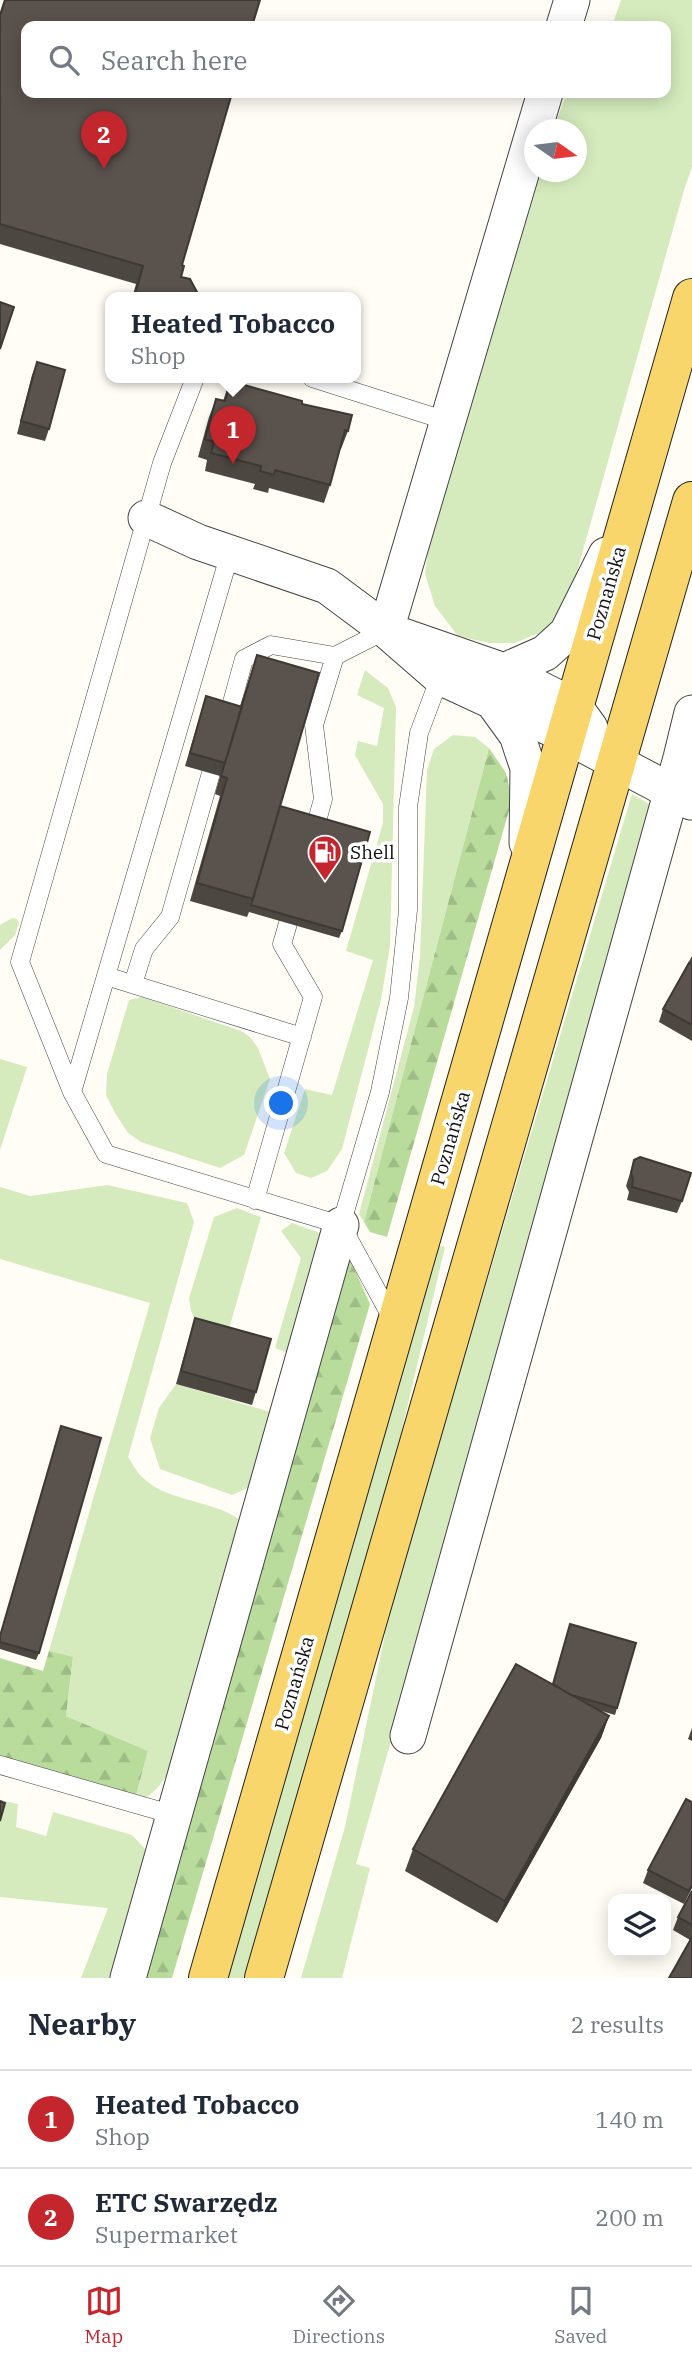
<!DOCTYPE html>
<html lang="en">
<head>
<meta charset="utf-8">
<style>
  :root { --surface:#fff; --page:#f2f2f3; --text:#1f2937; --muted:#747a83; --line:#e0e1e3; --accent:#c4262e }
  body { margin:0; font-family:"IBM Plex Serif",serif; background:var(--page); color:var(--text) }
  .controls { position:absolute; right:21px; bottom:21px; display:grid; overflow:hidden; border-radius:14px; box-shadow:0 4px 18px #0003 }
  .controls button { width:63px; height:63px; display:grid; place-items:center; padding:0; border:0; border-bottom:2px solid var(--line); background:var(--surface); color:var(--text); font:35px sans-serif }
  .compass { position:absolute; left:524px; top:119px; width:63px; height:63px; border-radius:50%; background:var(--surface); box-shadow:0 4px 18px #0003; rotate:104deg }
  .you { position:absolute; left:282px; top:1104px; width:24px; height:24px; margin:-18px; border:5px solid #fff; border-radius:50%; background:#1a73e8; box-shadow:0 0 0 10px #1a73e833 }
  .badge { display:grid; place-items:center; width:46px; height:46px; border-radius:50%; background:var(--accent); color:#fff; font-size:23px; font-weight:700 }
  .pin { position:absolute; translate:-50% -58px; filter:drop-shadow(0 2px 4px #0008) }
  .pin::after { content:''; position:absolute; top:37px; width:24px; height:21px; background:inherit; clip-path:polygon(0 0,100% 0,50% 100%) }
  .popup { position:absolute; left:105px; top:292px; width:256px; height:91px; box-sizing:border-box; display:grid; place-content:center; border-radius:14px; background:var(--surface); filter:drop-shadow(0 2px 5px #0005); font-size:23px; white-space:nowrap; color:var(--muted) }
  .popup b { font-size:26px; color:var(--text) }
  .popup::after { content:''; position:absolute; left:50%; top:100%; margin-left:-14px; border:14px solid transparent; border-top-color:var(--surface) }
  .list { margin:0; padding:0; list-style:none }
  h2 { display:flex; justify-content:space-between; align-items:center; height:91px; margin:0; padding:0 28px; font-size:30px }
  h2 small { font-size:23px; font-weight:400; color:var(--muted) }
  .list li { display:grid; grid-template-columns:46px 1fr auto; gap:21px; align-items:center; box-sizing:border-box; height:98px; padding:0 28px; border-top:2px solid var(--line) }
  .list b { display:block; font-size:26px; white-space:nowrap }
  .list p { margin:0; font-size:23px; white-space:nowrap; color:var(--muted) }
  .list em { font-size:23px; font-style:normal; color:var(--muted) }
  .icon { flex:none; width:38px; height:38px; fill:none; stroke:currentColor; stroke-width:2; stroke-linecap:round; stroke-linejoin:round }
  .map { position:relative; flex:none; width:692px; height:1978px; overflow:hidden }
  .search { position:absolute; background:var(--surface); box-shadow:0 4px 18px #0003; left:21px; right:21px; top:21px; height:77px; display:flex; align-items:center; gap:18px; box-sizing:border-box; padding:0 24px; border-radius:14px; color:var(--muted); font-size:26px }
  .sheet { height:287px; background:var(--surface) }
  nav { display:flex; justify-content:space-around; align-items:center; box-sizing:border-box; height:98px; border-top:2px solid var(--line); background:var(--surface); font-size:19px; color:var(--muted) }
  nav a { display:grid; justify-items:center; gap:4px }
  nav .on { color:var(--accent) }
  .map>svg:first-child { display:block }
  .grass { fill:#d5ebbd }
  .forest { fill:url(#forest-firs) }
  .lines { fill:none; stroke-linecap:round; stroke-linejoin:round }
  .lane-casing { stroke:#444; stroke-width:19 }
  .street-casing { stroke:#444; stroke-width:37 }
  .primary-casing { stroke:#222; stroke-width:40 }
  .lane { stroke:#fff; stroke-width:18 }
  .street { stroke:#fff; stroke-width:35 }
  .primary { stroke:#f9d66b; stroke-width:38 }
  .wall { fill:#4d4742 }
  .shaded-wall { fill:#3f3936 }
  .building { fill:#5a524d; stroke:#3f3936; stroke-width:2 }
  .labels { text-anchor:middle; dominant-baseline:central; stroke-width:7; stroke-linejoin:round; paint-order:stroke }
  .street-label { font-size:19px; fill:#111; stroke:#fff }
  .poi-label { font-size:19px; fill:#111; stroke:#fff; text-anchor:start }
</style>
</head>
<body>
<div class="map">
<svg width="692" height="1978" viewBox="0 0 692 1978">
  <defs>
    <pattern id="forest-firs" width="22" height="20" patternUnits="userSpaceOnUse" patternTransform="scale(1.75)"><rect width="22" height="20" fill="#b9dc9c"/><path d="M5 1l3.5 6h-7zM16 11l3.5 6h-7z" fill="#9ebc85"/></pattern>
  </defs>
  <rect width="100%" height="100%" fill="#fffdf5"/>
  <path class="grass" d="M621 0H692V167L684 190 568 604 546 630 515 643H489L458 636 435 606 425 574 430 538 541 172H576V130L553 129 567 93H666V26H612Z
    M365 670 388 688 396 707 390 946 381 1000 342 1149 327 1171 311 1178 296 1173 284 1153 305 1089 332 1095 373 960 346 951 383 823V804L355 755 358 741 377 746 384 708 357 695Z
    M453 735 475 737 489 748 364 1222 359 1214 414 1007 420 957 427 770 434 749Z
    M632 794 656 808 356 1864 370 1868 342 1978H301L345 1827 392 1601Z
    M12 918 17 919 19 923 15 935 0 950V925Z
    M142 997 241 1031 250 1037 258 1048 270 1079 244 1155 220 1168 141 1142 128 1133 115 1113 106 1095 107 1074 129 1000Z
    M0 1059 27 1067 0 1150Z
    M107 1185 187 1203 194 1222 128 1457C132 1463 136 1471 141 1476 166 1502 209 1499 239 1519V1530L169 1772C160 1784 152 1800 135 1799L148 1751 66 1716 73 1658 49 1651 150 1303 0 1259V1187L30 1196Z
    M237 1208 261 1217 227 1336C203 1327 192 1327 189 1298L214 1217Z
    M292 1223 320 1233 324 1245 290 1350 285 1352 275 1348 301 1258 281 1231Z
    M437 1245 445 1247 385 1501 248 1978H225Z
    M176 1384 274 1413 252 1486 232 1495 160 1469 150 1438 159 1408Z
    M0 1800 18 1804 16 1827 46 1836 53 1812 132 1835 145 1849 128 1978H81L108 1908 0 1897Z"/>
  <path class="forest" d="M489 748 506 773 512 800 387 1237 370 1232 364 1222Z
    M348 1255 370 1304 172 1978H139Z
    M49 1651 73 1657 66 1716 148 1751 135 1799 0 1760V1658L43 1671Z"/>
  <g class="lines">
    <g class="lane-casing">
      <path id="lane" d="M195 378 162 463 20 962 72 1092 106 1154 341 1225 393 1320
        M312 378 447 421
        M228 717 244 659 271 645 335 656
        M312 839 323 799 314 725 335 656 386 630
        M106 976 302 1037
        M133 984 144 949 170 917 211 773
        M72 1092 230 553
        M255 1200 313 997 282 944 294 903
        M341 1225 380 1092 399 998 408 910V807L419 733 440 677
        M0 1765 174 1815"/>
    </g>
    <g class="street-casing">
      <path id="street" d="M564 26 572 0
        M146 518 198 542 327 586 386 630 440 677 565 735 691 802
        M386 630 545 93
        M403 636 504 671 574 706 590 728
        M504 671 545 653 567 633 606 555
        M493 702 517 735 528 768 527 843
        M408 1736 681 758 692 713
        M128 1978 341 1225"/>
    </g>
    <g class="primary-casing">
      <path id="primary" d="M208 1978 692 298
        M264 1978 692 501"/>
    </g>
    <use href="#lane" class="lane"/>
    <use href="#street" class="street"/>
    <use href="#primary" class="primary"/>
  </g>
  <path class="wall" d="M4 0H260L182 265 181 277 195 298H132L136 284 0 244V12Z
    M37 362 49 429 45 441 17 434 32 375Z
    M230 381 302 404 348 431 341 449H340L330 485 324 503 269 488 268 493 253 489 255 484 205 471 207 460 198 457 209 417 216 399 223 401Z
    M257 655 280 806 342 931 339 938 249 912 247 917 190 901 220 796 215 794 220 776 185 766 206 696 240 706Z
    M692 956V1041L659 1022 663 1009Z
    M634 1160 682 1201 677 1213 627 1200 629 1192 626 1186Z
    M195 1318 256 1392 252 1405 176 1384 191 1331Z
    M0 1634 39 1653 36 1660 0 1649Z
    M552 1684 617 1708 615 1715 598 1710 609 1716 601 1738 497 1923 405 1871 413 1849Z
    M692 1728V1741L688 1739Z
    M692 1802V1888L684 1904 643 1883 648 1870Z
    M692 1891V1978L690 1940 673 1930 678 1917Z"/>
  <path class="shaded-wall" d="M609 1716 601 1738 497 1923 505 1901Z"/>
  <path class="building" d="M5 0H260L252 26H26V93H232L182 265 184 266 181 277 190 279 197 292 195 298H134L143 266 0 224V16Z
    M0 302 14 307 0 349Z
    M37 362 65 370 49 429 21 421Z
    M230 381 302 401V404L352 415 348 431 345 430 330 485 275 470 274 475 260 471 261 466 211 453 214 442 205 439 216 399 225 401Z
    M257 655 319 673 253 899 197 883 227 778 221 776Z
    M206 696 242 707 225 763 190 753Z
    M280 806 370 832 342 931 251 905Z
    M689 963 692 965V1025L663 1009Z
    M640 1157 691 1173 682 1201 632 1187 633 1179 631 1173 634 1160Z
    M195 1318 271 1339 256 1392 181 1371Z
    M61 1426 101 1438 39 1653 0 1642V1636Z
    M570 1624 636 1643 617 1708 571 1695 553 1684Z
    M516 1664 609 1716 505 1901 413 1849Z
    M686 1799 692 1802V1885L689 1891 648 1870Z
    M0 1801 5 1803 0 1821Z
    M692 1891V1925L678 1917Z
    M692 1937V1978H669Z"/>
  <defs>
    <g id="fuel-pin" transform="scale(1.75)"><path d="M0 17L-7.5 6A9.5 9.5 0 1 1 7.5 6Z" fill="#c4262e" stroke="#fff"/><path d="M-5.5-6h7V0h2V4h1.3V-2.5L3-4.5l.8-.8L6-3V5H2.5V1h-1V6h-7ZM-4.2-4.7v3.2H.2V-4.7Z" fill="#fff"/></g>
  </defs>
  <g fill-rule="evenodd">
    <use href="#fuel-pin" x="325" y="852"/>
  </g>
  <g class="labels">
    <g class="street-label">
      <text transform="translate(606 593) rotate(-74)">Poznańska</text>
      <text transform="translate(450 1138) rotate(-74)">Poznańska</text>
      <text transform="translate(294 1683) rotate(-74)">Poznańska</text>
    </g>
    <g class="poi-label">
      <text x="350" y="852">Shell</text>
    </g>
  </g>
</svg>
<div class="controls">
<button><svg class="icon" aria-label="layers" viewBox="0 0 24 24"><path d="M12 4l9 5-9 5-9-5zM3 14l9 5 9-5"/></svg></button>
</div>
<svg class="compass" viewBox="-18 -18 36 36"><path d="M0-13l5 13h-10z" fill="#e53935"/><path d="M0 13l5-13h-10z" fill="#747a83"/></svg>
<div class="you"></div>
<div class="pin badge" style="left:233px;top:464px">1</div>
<div class="popup"><b>Heated Tobacco</b>Shop</div>
<div class="pin badge" style="left:104px;top:169px">2</div>
<div class="search"><svg class="icon" aria-label="search" viewBox="0 0 24 24"><circle cx="10" cy="10" r="6"/><path d="M15 15l6 6"/></svg>Search here</div>
</div>
<section class="sheet">
<h2>Nearby<small>2 results</small></h2>
<ul class="list">
<li><span class="badge">1</span><div><b>Heated Tobacco</b><p>Shop</p></div><em>140 m</em></li>
<li><span class="badge">2</span><div><b>ETC Swarzędz</b><p>Supermarket</p></div><em>200 m</em></li>
</ul>
</section>
<nav>
<a class="on"><svg class="icon" aria-label="map" viewBox="0 0 24 24"><path d="M3 6l6-2 6 2 6-2v14l-6 2-6-2-6 2zM9 4v14M15 6v14"/></svg>Map</a>
<a><svg class="icon" aria-label="directions" viewBox="0 0 24 24"><path d="M12 3l9 9-9 9-9-9zM9 14v-3h6M13 9l2 2-2 2"/></svg>Directions</a>
<a><svg class="icon" aria-label="saved" viewBox="0 0 24 24"><path d="M7 4h10v16l-5-4-5 4z"/></svg>Saved</a>
</nav>
</body>
</html>
